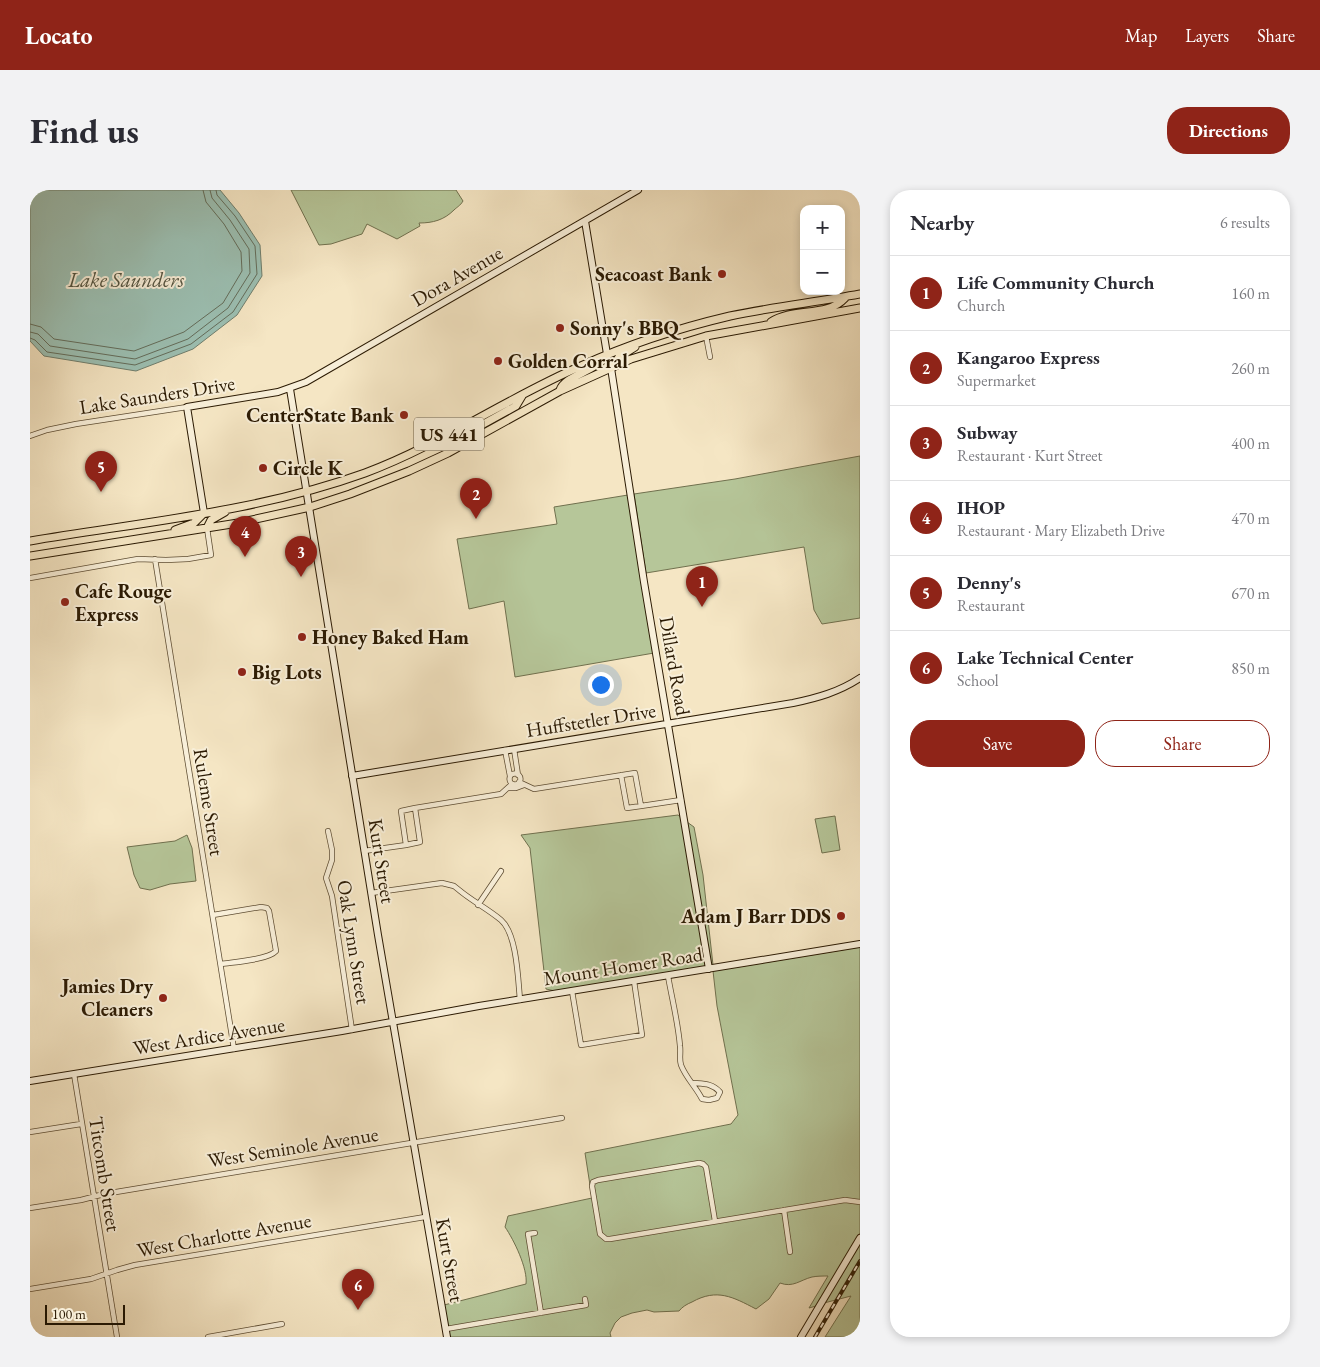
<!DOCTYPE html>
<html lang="en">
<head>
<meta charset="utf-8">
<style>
  :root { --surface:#fff; --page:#f2f2f3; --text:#2b2b33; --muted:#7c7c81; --line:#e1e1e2; --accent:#8f2418 }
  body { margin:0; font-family:"EB Garamond",serif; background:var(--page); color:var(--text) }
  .controls { position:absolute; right:15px; top:15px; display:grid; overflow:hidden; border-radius:10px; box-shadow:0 2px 8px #0003 }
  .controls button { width:45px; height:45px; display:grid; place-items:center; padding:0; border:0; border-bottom:1px solid var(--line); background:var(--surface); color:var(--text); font:25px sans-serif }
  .scale { position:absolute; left:15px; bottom:12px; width:80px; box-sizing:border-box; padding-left:5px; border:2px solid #2b1a03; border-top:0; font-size:14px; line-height:18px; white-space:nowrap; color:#2b1a03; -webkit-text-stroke:4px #f8efd9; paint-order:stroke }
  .you { position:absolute; left:570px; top:494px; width:18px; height:18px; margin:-12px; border:4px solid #fff; border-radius:50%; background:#1a73e8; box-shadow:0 0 0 8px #1a73e833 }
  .badge { display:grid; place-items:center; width:32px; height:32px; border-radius:50%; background:var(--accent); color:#fff; font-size:16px; font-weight:700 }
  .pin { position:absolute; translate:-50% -41px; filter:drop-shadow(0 1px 2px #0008) }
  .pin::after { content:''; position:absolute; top:26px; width:18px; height:15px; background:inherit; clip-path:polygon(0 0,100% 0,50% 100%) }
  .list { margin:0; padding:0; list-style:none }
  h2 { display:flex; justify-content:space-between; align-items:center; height:65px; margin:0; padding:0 20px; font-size:21px }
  h2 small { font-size:16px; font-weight:400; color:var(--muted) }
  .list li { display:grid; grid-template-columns:32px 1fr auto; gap:15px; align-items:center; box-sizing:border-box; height:75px; padding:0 20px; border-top:1px solid var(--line) }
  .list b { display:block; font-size:19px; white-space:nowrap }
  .list p { margin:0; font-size:16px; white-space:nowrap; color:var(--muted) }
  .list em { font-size:16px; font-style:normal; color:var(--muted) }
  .actions { display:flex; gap:10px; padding:15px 20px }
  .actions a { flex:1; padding:11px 0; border:1px solid var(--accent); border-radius:20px; text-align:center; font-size:18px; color:var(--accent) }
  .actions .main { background:var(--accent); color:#fff }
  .map { position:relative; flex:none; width:830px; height:1147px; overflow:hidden; border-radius:20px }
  header { display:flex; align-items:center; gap:30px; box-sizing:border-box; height:70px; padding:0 25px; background:var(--accent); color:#fff }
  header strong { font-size:24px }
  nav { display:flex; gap:28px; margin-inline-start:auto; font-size:18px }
  .intro { display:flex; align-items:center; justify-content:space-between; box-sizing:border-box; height:120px; padding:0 30px }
  h1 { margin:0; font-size:35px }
  .button { padding:12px 22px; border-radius:20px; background:var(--accent); color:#fff; font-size:18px; font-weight:700 }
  main { display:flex; gap:30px; padding:0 30px }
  aside { flex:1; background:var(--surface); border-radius:20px; box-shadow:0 2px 8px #0003 }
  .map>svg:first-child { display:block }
  .green { fill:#b6c699; stroke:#70704e }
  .water { fill:#9cc0b3; stroke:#6f7e6d }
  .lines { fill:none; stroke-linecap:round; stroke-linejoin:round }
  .shore { stroke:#646d5b; stroke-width:1 }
  .street-casing { stroke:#5e4d33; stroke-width:6 }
  .secondary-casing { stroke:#2b1a03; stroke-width:8 }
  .primary-casing { stroke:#2b1a03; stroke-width:9 }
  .street { stroke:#f8efd9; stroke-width:4.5 }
  .secondary { stroke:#f8efd9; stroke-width:6 }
  .primary { stroke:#f5e6c4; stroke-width:7 }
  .rail-casing { stroke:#2b1a03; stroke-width:4 }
  .rail { stroke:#f8efd9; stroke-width:2; stroke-dasharray:5.5; stroke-linecap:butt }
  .poi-dot { fill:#8f2418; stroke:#f8efd9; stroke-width:2 }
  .labels { text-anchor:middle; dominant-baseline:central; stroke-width:4; stroke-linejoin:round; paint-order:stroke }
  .shield { fill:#f8efd9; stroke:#685a43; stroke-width:1 }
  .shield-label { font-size:19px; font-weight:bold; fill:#2b1a03 }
  .poi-label { font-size:20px; font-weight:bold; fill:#2b1a03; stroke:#f8efd9; text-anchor:start }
  .street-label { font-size:20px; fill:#2b1a03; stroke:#f8efd9 }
  .water-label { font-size:21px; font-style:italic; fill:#535441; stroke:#f8efd9 }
</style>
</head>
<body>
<header>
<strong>Locato</strong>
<nav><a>Map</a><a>Layers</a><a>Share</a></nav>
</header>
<div class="intro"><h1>Find us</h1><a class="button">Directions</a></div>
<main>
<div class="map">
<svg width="830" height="1147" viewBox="0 0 830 1147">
  <rect width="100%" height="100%" fill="#f5e6c4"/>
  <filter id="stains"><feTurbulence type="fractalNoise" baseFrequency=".004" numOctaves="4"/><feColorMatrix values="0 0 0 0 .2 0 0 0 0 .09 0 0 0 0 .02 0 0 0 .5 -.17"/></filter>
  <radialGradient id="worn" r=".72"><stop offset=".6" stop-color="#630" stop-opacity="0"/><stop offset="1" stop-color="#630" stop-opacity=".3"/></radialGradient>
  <path class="green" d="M261 0H426L433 11C430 16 427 17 424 20 414 30 403 33 389 33L390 36 367 49 337 34 332 44 301 54 289 55Z
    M830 266V428L792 434 784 420 774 357 616 383 604 304 705 289Z
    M598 305 624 463 485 487 474 411 439 419 427 349 527 334 524 317Z
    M648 625 651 627 676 776 525 801 516 799 500 658 491 645Z
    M805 626 810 660 792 663 785 629Z
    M657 632 664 637 673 685 683 775H681Z
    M157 645 162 658 166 691 140 694 120 700 110 698 104 685 97 657 145 651Z
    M830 757V1043L786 1116 779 1118 798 1086C793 1086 787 1086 782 1087 770 1090 763 1098 750 1093L739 1109 726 1119C703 1107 687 1098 662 1112 657 1114 652 1117 649 1121L624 1122 617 1120 602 1123 591 1127 585 1133 580 1143 581 1147H420L414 1115 496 1094C498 1079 484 1050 475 1037L478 1026 562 1008 555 963 701 934 708 925 687 816 683 781Z
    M830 1054V1147H795L821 1106 794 1113Z"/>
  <path class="water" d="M0 0H190L209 23 230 55 232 86 207 125 163 159 106 181 14 166 0 151Z"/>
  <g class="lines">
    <path class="shore" d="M0 134 11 137 24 149 104 161 154 142 193 113 212 81 211 62 194 34 176 12 173 0
      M0 142 8 144 20 156 105 169 158 149 198 118 220 83 219 59 200 30 182 8 180 0
      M0 148 5 150 17 162 105 175 161 154 203 122 227 84 225 56 205 26 187 5 186 0"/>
    <g class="street-casing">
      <path id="street" d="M676 146 680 167
        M0 246 17 240 46 234 157 217
        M125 369 204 859
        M0 388 108 369 136 370 158 369 181 365 177 338
        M484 559 488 585
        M475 560 480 586
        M479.5 589a5.5 5.5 0 1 1 11 0a5.5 5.5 0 1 1-11 0Z
        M489 592 504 599 605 583 611 616 597 618 591 585
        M478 598H486L494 595
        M611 616 651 610
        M385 618 390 652 376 655 371 621 385 618 471 604 482 594
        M298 641 302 660V670L296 688 302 706 322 840
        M334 661 376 655
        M341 703 412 693 424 696 429 700C442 711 458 719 471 730 487 744 488 789 490 810
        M448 715 471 681
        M183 725 231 717 237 718 239 721 246 761C238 770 204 772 191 774
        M638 786C642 809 648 832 650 856 651 863 649 869 651 875 656 888 666 897 672 909L679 910 687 908 690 902C682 893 674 894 662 893
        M542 801 551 855 612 845 604 791
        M44 884 87 1147
        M0 942 51 934
        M0 1018 51 1010 74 1004 532 928
        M754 1020 760 1062
        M685 1031 676 977 673 974 669 973 568 990 563 992 562 996 570 1044 576 1049H580L815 1010 830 1012
        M505 1043 498 1044 511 1123
        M0 1099 61 1089 87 1080 105 1075 395 1027
        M416 1139 556 1115 555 1109
        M178 1147 252 1134"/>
    </g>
    <g class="secondary-casing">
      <path id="secondary" d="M555 31 577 164
        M581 178 614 392 679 779
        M260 199 348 745 417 1147
        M174 323 157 217 248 202 276 192 608 0
        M322 586 763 513C787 508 809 502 830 488
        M0 891 312 841 449 816 830 754
        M771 1147 830 1048"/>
    </g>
    <g class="primary-casing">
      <path id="primary" d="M741 132C763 117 797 128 815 108
        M581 178 589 167 605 157
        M530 200C535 185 567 182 577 164
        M439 250 444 241 448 237 486 216 492 206
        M177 338 181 330 195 322
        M145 340 164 333 174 323
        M0 351C112 332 227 322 335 283 410 255 477 208 551 176 599 154 649 138 700 126 743 117 787 112 830 104
        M0 366 208 333 280 317 320 304 379 281 418 263 530 201 601 169 676 146 830 118"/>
    </g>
    <use href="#street" class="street"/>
    <use href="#secondary" class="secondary"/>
    <use href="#primary" class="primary"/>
    <g class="rail-casing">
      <path id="rail" d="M785 1147 830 1071"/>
    </g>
    <use href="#rail" class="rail"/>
  </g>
  <g class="poi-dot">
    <circle cx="692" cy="84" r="5"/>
    <circle cx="530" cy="138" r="5"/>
    <circle cx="468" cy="171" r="5"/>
    <circle cx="374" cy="225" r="5"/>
    <circle cx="233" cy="278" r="5"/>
    <circle cx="35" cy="412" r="5"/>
    <circle cx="272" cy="447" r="5"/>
    <circle cx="212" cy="482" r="5"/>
    <circle cx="811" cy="726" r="5"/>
    <circle cx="133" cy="808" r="5"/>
  </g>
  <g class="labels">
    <rect class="shield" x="384" y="227.5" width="70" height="33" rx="4"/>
    <g class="shield-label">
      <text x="419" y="244">US 441</text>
    </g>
    <g class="poi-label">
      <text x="682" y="84" text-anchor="end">Seacoast Bank</text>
      <text x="540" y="138">Sonny's BBQ</text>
      <text x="478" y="171">Golden Corral</text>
      <text x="364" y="225" text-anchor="end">CenterState Bank</text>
      <text x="243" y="278">Circle K</text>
      <text x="45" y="401">Cafe Rouge<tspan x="45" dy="23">Express</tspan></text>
      <text x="282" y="447">Honey Baked Ham</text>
      <text x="222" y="482">Big Lots</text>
      <text x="801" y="726" text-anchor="end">Adam J Barr DDS</text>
      <text x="123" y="796" text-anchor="end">Jamies Dry<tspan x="123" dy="23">Cleaners</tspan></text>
    </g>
    <g class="street-label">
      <text transform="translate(427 86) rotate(-30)">Dora Avenue</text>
      <text transform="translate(127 205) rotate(-9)">Lake Saunders Drive</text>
      <text transform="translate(645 476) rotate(80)">Dillard Road</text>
      <text transform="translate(561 530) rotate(-9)">Huffstetler Drive</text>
      <text transform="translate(179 612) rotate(81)">Ruleme Street</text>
      <text transform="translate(352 671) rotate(81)">Kurt Street</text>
      <text transform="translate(324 752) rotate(81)">Oak Lynn Street</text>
      <text transform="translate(593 776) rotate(-9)">Mount Homer Road</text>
      <text transform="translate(179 846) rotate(-9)">West Ardice Avenue</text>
      <text transform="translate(263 957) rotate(-9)">West Seminole Avenue</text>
      <text transform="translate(75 984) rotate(81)">Titcomb Street</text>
      <text transform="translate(194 1045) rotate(-10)">West Charlotte Avenue</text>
      <text transform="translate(420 1070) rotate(80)">Kurt Street</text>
    </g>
    <g class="water-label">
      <text x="96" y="89">Lake Saunders</text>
    </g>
  </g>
  <rect width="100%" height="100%" filter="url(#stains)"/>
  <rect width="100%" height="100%" fill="url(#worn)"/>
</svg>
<div class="controls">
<button>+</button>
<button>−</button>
</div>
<div class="scale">100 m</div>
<div class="you"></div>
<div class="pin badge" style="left:672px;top:417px">1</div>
<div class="pin badge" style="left:446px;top:329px">2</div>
<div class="pin badge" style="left:271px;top:387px">3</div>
<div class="pin badge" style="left:215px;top:367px">4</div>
<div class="pin badge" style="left:71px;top:302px">5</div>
<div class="pin badge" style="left:328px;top:1120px">6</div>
</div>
<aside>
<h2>Nearby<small>6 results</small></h2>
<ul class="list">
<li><span class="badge">1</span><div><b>Life Community Church</b><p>Church</p></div><em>160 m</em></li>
<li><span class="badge">2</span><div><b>Kangaroo Express</b><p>Supermarket</p></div><em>260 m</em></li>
<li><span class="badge">3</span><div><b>Subway</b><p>Restaurant · Kurt Street</p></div><em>400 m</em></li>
<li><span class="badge">4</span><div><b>IHOP</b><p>Restaurant · Mary Elizabeth Drive</p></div><em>470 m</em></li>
<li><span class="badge">5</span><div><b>Denny's</b><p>Restaurant</p></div><em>670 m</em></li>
<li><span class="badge">6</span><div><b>Lake Technical Center</b><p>School</p></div><em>850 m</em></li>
</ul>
<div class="actions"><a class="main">Save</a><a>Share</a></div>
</aside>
</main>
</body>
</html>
